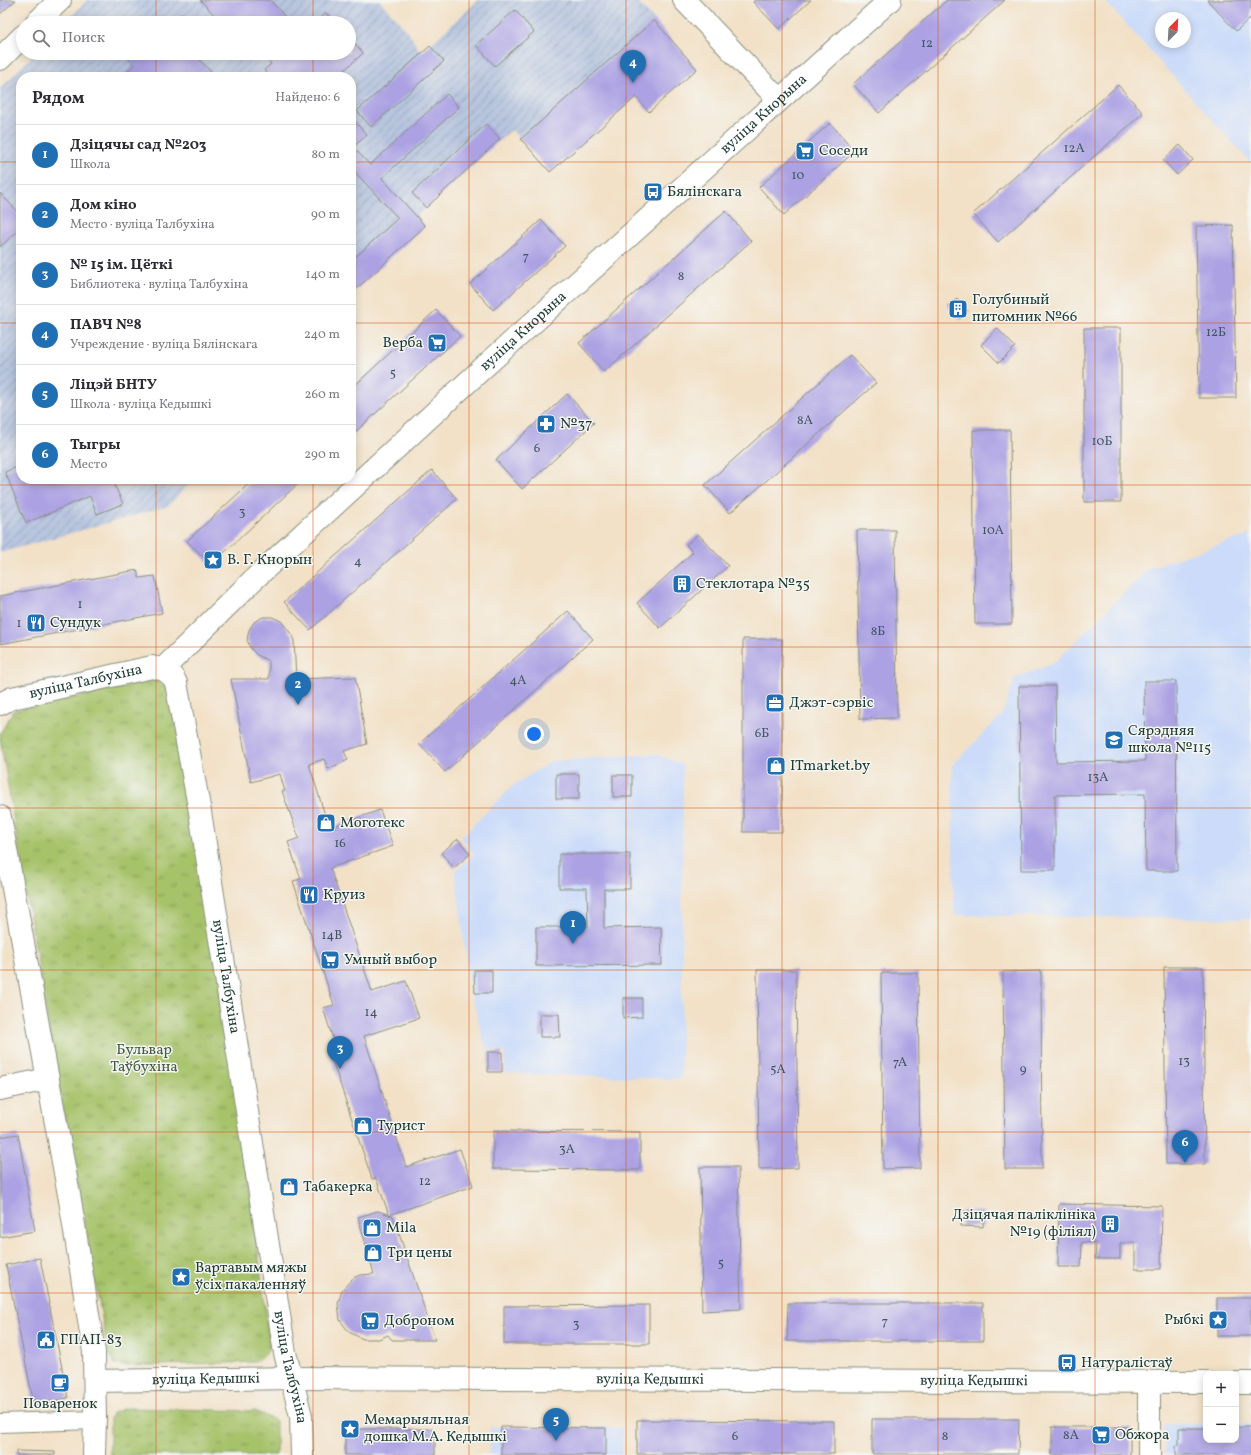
<!DOCTYPE html>
<html lang="ru">
<head>
<meta charset="utf-8">
<style>
  :root { --surface:#fff; --page:#f2f2f3; --text:#2b2b33; --muted:#7c7c81; --line:#e1e1e2; --accent:#1f6fb2 }
  body { margin:0; font-family:Vollkorn,serif; background:var(--page); color:var(--text) }
  .controls { position:absolute; right:12px; bottom:12px; display:grid; overflow:hidden; border-radius:8px; box-shadow:0 2px 10px #0003 }
  .controls button { width:36px; height:36px; display:grid; place-items:center; padding:0; border:0; border-bottom:1px solid var(--line); background:var(--surface); color:var(--text); font:20px sans-serif }
  .compass { position:absolute; left:1155px; top:12px; width:36px; height:36px; border-radius:50%; background:var(--surface); box-shadow:0 2px 10px #0003; rotate:24deg }
  .you { position:absolute; left:534px; top:734px; width:14px; height:14px; margin:-10px; border:3px solid #fff; border-radius:50%; background:#1a73e8; box-shadow:0 0 0 6px #1a73e833 }
  .badge { display:grid; place-items:center; width:26px; height:26px; border-radius:50%; background:var(--accent); color:#fff; font-size:13px; font-weight:700 }
  .pin { position:absolute; translate:-50% -33px; filter:drop-shadow(0 1px 2px #0008) }
  .pin::after { content:''; position:absolute; top:21px; width:14px; height:12px; background:inherit; clip-path:polygon(0 0,100% 0,50% 100%) }
  .list { margin:0; padding:0; list-style:none }
  h2 { display:flex; justify-content:space-between; align-items:center; height:52px; margin:0; padding:0 16px; font-size:17px }
  h2 small { font-size:13px; font-weight:400; color:var(--muted) }
  .list li { display:grid; grid-template-columns:26px 1fr auto; gap:12px; align-items:center; box-sizing:border-box; height:60px; padding:0 16px; border-top:1px solid var(--line) }
  .list b { display:block; font-size:15px; white-space:nowrap }
  .list p { margin:0; font-size:13px; white-space:nowrap; color:var(--muted) }
  .list em { font-size:13px; font-style:normal; color:var(--muted) }
  .icon { flex:none; width:22px; height:22px; fill:none; stroke:currentColor; stroke-width:2; stroke-linecap:round; stroke-linejoin:round }
  .map { position:relative; flex:none; width:1251px; height:1455px; overflow:hidden }
  .search { position:absolute; background:var(--surface); box-shadow:0 2px 10px #0003; left:16px; top:16px; width:340px; height:44px; display:flex; align-items:center; gap:10px; box-sizing:border-box; padding:0 14px; border-radius:22px; color:var(--muted); font-size:15px }
  .panel { position:absolute; background:var(--surface); box-shadow:0 2px 10px #0003; left:16px; top:72px; width:340px; height:412px; border-radius:16px }
  .map>svg:first-child { display:block }
  .built { fill:#cbdbf9; fill-rule:evenodd }
  .industrial { fill:url(#industrial-furrows) }
  .park { fill:url(#park-tufts); stroke:#63804f }
  .building { fill:#aba1e3 }
  .lines { fill:none; stroke-linecap:round; stroke-linejoin:round }
  .street-casing { stroke:#888f7e; stroke-width:20 }
  .secondary-casing { stroke:#888f7e; stroke-width:24 }
  .street { stroke:#fff; stroke-width:18 }
  .secondary { stroke:#fff; stroke-width:22 }
  .grid { fill:none; stroke:#d45610; stroke-width:1; stroke-opacity:0.55 }
  .labels { text-anchor:middle; dominant-baseline:central; stroke-width:3; stroke-linejoin:round; paint-order:stroke }
  .number-label { font-size:13px; fill:#425660 }
  .street-label { font-size:15px; fill:#1f3d34; stroke:#f6f6f2 }
  .poi-label { font-size:15px; fill:#1f3d34; stroke:#f6f6f2; text-anchor:start }
  .park-label { font-size:15px; fill:#415e42; stroke:#f6f6f2 }
</style>
</head>
<body>
<div class="map">
<svg width="1251" height="1455" viewBox="0 0 1251 1455">
  <defs>
    <pattern id="industrial-furrows" width="10" height="10" patternUnits="userSpaceOnUse"><rect width="10" height="10" fill="#b7c5de"/><path d="M-1 1l2-2M0 10L10 0M9 11l2-2" fill="none" stroke="#94a1b5"/></pattern>
    <pattern id="park-tufts" width="24" height="20" patternUnits="userSpaceOnUse"><rect width="24" height="20" fill="#a7c36a"/><path d="M3 7l-1-3M5 7V3M7 7l1-3M15 17l-1-3M17 17v-4M19 17l1-3" fill="none" stroke="#87a058"/></pattern>
  </defs>
  <rect width="100%" height="100%" fill="#f6f6f2"/>
  <filter id="ink" filterUnits="userSpaceOnUse"><feTurbulence type="fractalNoise" baseFrequency=".025" numOctaves="2"/><feDisplacementMap in="SourceGraphic" scale="8" xChannelSelector="R" yChannelSelector="G"/><feConvolveMatrix kernelMatrix="1 2 1 2 8 2 1 2 1" color-interpolation-filters="sRGB"/></filter>
  <filter id="wash" filterUnits="userSpaceOnUse"><feTurbulence type="fractalNoise" baseFrequency=".012" numOctaves="4" result="noise"/><feDisplacementMap in="SourceGraphic" scale="16" xChannelSelector="R" yChannelSelector="G"/><feGaussianBlur stdDeviation="0.9" result="paint"/><feColorMatrix in="noise" values="0 0 0 0 0 0 0 0 0 0 0 0 0 0 0 0 0 1.4 0 .05"/><feComposite in="paint" operator="in"/></filter>
  <g filter="url(#wash)">
    <rect width="100%" height="100%" fill="#f2e1c7"/>
    <path class="built" d="M1104 0H1251V163ZM1161 18H1185V42H1161Z
      M1251 534V919L954 915 952 765 1002 715 1015 678 1054 663 1149 568Z
      M655 754 683 765 681 1079 505 1073 504 1051 486 1049 471 994 455 871 474 855 461 837 515 784 552 761Z
      M1164 1424H1206V1440H1236V1424H1251V1455H1165Z
      M490 1427 622 1428V1455H490Z"/>
    <path class="industrial" d="M87 0H379L408 32 421 53 478 0H636L654 20 521 139 511 130 417 216 425 226 351 294V77H21V479H194L168 506 0 553V89L35 53H349V23H65Z"/>
    <path class="park" d="M156 680 172 694 234 1060 270 1347 264 1356 255 1362 127 1366 115 1364 109 1355 58 1082 0 738V734L13 711Z
      M126 1408 256 1411 276 1421V1455H110V1420L112 1413Z"/>
    <g id="blocks">
      <path class="building" d="M0 0H16L0 14Z
        M200 0H270L291 23H233L227 16 221 22Z
        M755 0H811L779 29 753 2Z
        M947 0H1005L879 113 853 84Z
        M1207 0H1251V17L1236 31Z
        M515 10 534 32 495 66 476 45Z
        M326 13 336 23H315Z
        M182 14 191 23H173Z
        M160 16 166 23H152Z
        M654 20 697 69 649 112 636 97 550 172 521 139Z
        M349 37 363 53 337 77H270L264 70 271 64 261 53H349Z
        M430 46 444 61 371 127 357 111Z
        M123 53H193L216 77H121L134 65Z
        M1118 85 1143 113 998 242 973 214Z
        M447 94 459 107 382 178 425 226 351 294V261L398 218 351 168V149L353 147 370 165Z
        M351 117 367 135 353 147 351 145Z
        M830 123 855 151 784 215 759 187Z
        M486 124 500 139 426 208 412 193Z
        M1180 145 1193 160 1177 175 1163 160Z
        M0 193 21 215V228L0 247Z
        M726 211 751 241 604 372 579 343Z
        M541 220 565 246 493 310 470 284Z
        M1233 225 1236 398H1199L1196 226Z
        M957 299 968 311 960 319 948 306Z
        M436 310 460 336 351 436V389Z
        M997 328 1015 347 999 363 981 345Z
        M1084 328H1121V502H1084Z
        M850 355 876 383 730 513 705 485Z
        M567 394 594 423 522 489 496 460Z
        M973 430H1010L1012 624H975Z
        M21 465V479H112L123 504 97 514 90 496 26 523 5 472Z
        M432 470 457 499 310 630 284 602Z
        M254 479H303L211 565 187 541Z
        M857 530H895L897 718 860 719Z
        M698 534 728 566 660 628 637 603 693 552 686 545Z
        M137 570 139 578 155 576 162 613 0 644V596Z
        M568 611 593 639 445 772 419 744Z
        M263 617H272L281 621 292 635 294 641 296 679 355 677 367 744 344 751 348 760 328 769 324 759 309 764 329 828 380 810 393 846 330 868 372 992 406 981 419 1018 364 1036 406 1167 460 1149 473 1186 389 1215 376 1178 372 1179 328 1048 335 1045 323 1008 334 1005 293 881 301 879 288 842 299 838 282 791H285L283 785 280 774 251 782 231 679H269V661L257 655 251 649 247 640 249 630 254 622Z
        M743 639H782V832H743Z
        M1144 681H1176L1177 871H1146L1145 794 1055 795V870H1021L1019 686H1055L1056 762 1145 761Z
        M556 774H579V799H556Z
        M613 775H632V797H613Z
        M458 839 470 854 454 868 441 853Z
        M559 854H630V889H604V928L661 927 662 965 536 966V927H588L587 888H559Z
        M1164 967H1203L1205 1164H1166Z
        M474 970H492V993H475Z
        M757 970H796L798 1168 759 1169Z
        M1041 971 1042 1169H1005L1003 972Z
        M881 973H918L920 1168 883 1169Z
        M623 998H642V1017L623 1018Z
        M540 1014H559L560 1037H540Z
        M488 1052H502V1072H488Z
        M493 1131 640 1132V1170L493 1169Z
        M18 1134 35 1231 0 1237V1137Z
        M700 1167H738L741 1309 702 1311Z
        M1059 1204 1162 1206 1161 1269H1135V1243H1120V1259H1095L1096 1243 1082 1242 1081 1267H1058Z
        M378 1211 393 1216 435 1340H392L388 1335 379 1339H363L349 1332 340 1320 338 1304 342 1290 353 1278 360 1275 374 1274 358 1217Z
        M961 1211 984 1212 983 1227 961 1226Z
        M40 1258 68 1398 34 1405 6 1265Z
        M1217 1298H1251V1336H1217Z
        M788 1303H983V1341H787Z
        M649 1305V1344H504V1306Z
        M872 1419H1019L1018 1454H872Z
        M637 1420 834 1421V1454H637Z
        M501 1427 606 1428V1455H501Z
        M1052 1427H1130V1455H1052Z
        M1236 1427H1251V1455H1176V1446L1179 1444V1428H1206V1440H1236Z
        M345 1429H435V1455H345Z
        M16 1451 55 1452V1455H16Z"/>
    </g>
  </g>
  <g filter="url(#ink)">
    <use href="#blocks" fill-opacity="0" stroke="#888f7e" stroke-width="1"/>
    <g class="lines">
      <g class="street-casing">
        <path id="street" d="M0 1423 95 1420"/>
      </g>
      <g class="secondary-casing">
        <g id="secondary">
          <path d="M684 0 779 100"/>
          <path d="M36 23 60 0"/>
          <path d="M0 59 23 36"/>
          <path id="s1" d="M163 669 253 580 483 368 890 0"/>
          <path id="s2" d="M0 704 12 698 152 667C164 669 171 672 176 683L200 812 285 1353 301 1416 302 1455"/>
          <path d="M0 817 70 1200 94 1352 95 1420 94 1455"/>
          <path d="M0 1089 48 1079"/>
          <path id="s3" d="M95 1381 292 1378 1206 1382"/>
          <path d="M1236 1383H1251"/>
          <path d="M1149 1455V1382"/>
        </g>
      </g>
      <use href="#street" class="street"/>
      <use href="#secondary" class="secondary"/>
    </g>
  </g>
  <path class="grid" d="M156 0V23M313 0V23M469 0V1455M626 0V1455M782 0V1455M938 0V1455M1095 0V1455M156 53V77M313 53V77M0 162H21M351 162H1251M0 323H21M351 323H1251M156 479V1455M313 479V1455M0 485H1251M0 647H1251M0 808H1251M0 970H1251M0 1132H1251M0 1293H1251"/>
  <defs>
    <g id="supermarket-square" transform="scale(1)"><rect x="-9" y="-9" width="18" height="18" rx="4" fill="#1f6fb2" stroke="#f6f6f2"/><path d="M-6-5.5h2.5l.6 2H6L4.5 2H-2.5L-4.4-4H-6ZM-1.5 3.2a1.3 1.3 0 1 0 .1 0ZM3 3.2a1.3 1.3 0 1 0 .1 0Z" fill="#fff"/></g>
    <g id="bus-square" transform="scale(1)"><rect x="-9" y="-9" width="18" height="18" rx="4" fill="#1f6fb2" stroke="#f6f6f2"/><path d="M-5-6H5V4H4V6H2V4H-2V6H-4V4H-5ZM-3.5-4V0h7V-4ZM-3.5 1.2v1.5H-2V1.2ZM2 1.2v1.5H3.5V1.2Z" fill="#fff"/></g>
    <g id="building-square" transform="scale(1)"><rect x="-9" y="-9" width="18" height="18" rx="4" fill="#1f6fb2" stroke="#f6f6f2"/><path d="M-4-6H4V6H1V3H-1V6H-4ZM-2.5-4.3h1.7v1.8h-1.7ZM.8-4.3h1.7v1.8H.8ZM-2.5-1h1.7V.8h-1.7ZM.8-1h1.7V.8H.8Z" fill="#fff"/></g>
    <g id="pharmacy-square" transform="scale(1)"><rect x="-9" y="-9" width="18" height="18" rx="4" fill="#1f6fb2" stroke="#f6f6f2"/><path d="M-2-6h4v4h4v4h-4v4h-4v-4h-4v-4h4Z" fill="#fff"/></g>
    <g id="sight-square" transform="scale(1)"><rect x="-9" y="-9" width="18" height="18" rx="4" fill="#1f6fb2" stroke="#f6f6f2"/><path d="M0-6L1.8-2.2L6-1.7L2.9 1.2L3.7 5.4L0 3.3L-3.7 5.4L-2.9 1.2L-6-1.7L-1.8-2.2Z" fill="#fff"/></g>
    <g id="restaurant-square" transform="scale(1)"><rect x="-9" y="-9" width="18" height="18" rx="4" fill="#1f6fb2" stroke="#f6f6f2"/><path d="M-5-6h1v4h1v-4h1v4h1v-4h1v5L-1.5 .5V6h-2V.5L-5-1ZM5-6V6H3V1.5H1.5Q1.5-4 5-6Z" fill="#fff"/></g>
    <g id="office-square" transform="scale(1)"><rect x="-9" y="-9" width="18" height="18" rx="4" fill="#1f6fb2" stroke="#f6f6f2"/><path d="M-6-3h4V-5.5h4V-3h4V5H-6ZM-1-4.5V-3h2v-1.5ZM-6 0V1H6V0Z" fill="#fff"/></g>
    <g id="school-square" transform="scale(1)"><rect x="-9" y="-9" width="18" height="18" rx="4" fill="#1f6fb2" stroke="#f6f6f2"/><path d="M0-5L7-2L0 1L-7-2ZM-4 1L0 2.5L4 1V4Q0 6-4 4Z" fill="#fff"/></g>
    <g id="shop-square" transform="scale(1)"><rect x="-9" y="-9" width="18" height="18" rx="4" fill="#1f6fb2" stroke="#f6f6f2"/><path d="M-5-2.5h2.3a2.7 3.5 0 0 1 5.4 0H5L5.5 6h-11ZM-1.5-2.5h3a1.5 2.3 0 0 0-3 0Z" fill="#fff"/></g>
    <g id="civic-square" transform="scale(1)"><rect x="-9" y="-9" width="18" height="18" rx="4" fill="#1f6fb2" stroke="#f6f6f2"/><path d="M-.6-6.5H3V-4.5H.6V-3L4-1V1h2V6H-6V1h2V-1L-.6-3ZM-1.2 2.5V6h2.4V2.5Z" fill="#fff"/></g>
    <g id="cafe-square" transform="scale(1)"><rect x="-9" y="-9" width="18" height="18" rx="4" fill="#1f6fb2" stroke="#f6f6f2"/><path d="M-5.5-4.5H6V0H3Q3 3.5 0 3.5H-2.5Q-5.5 3.5-5.5 0ZM3-3.2v2h1.7v-2ZM-6 4.5H4V6H-6Z" fill="#fff"/></g>
  </defs>
  <g fill-rule="evenodd">
    <use href="#supermarket-square" x="805" y="151"/>
    <use href="#bus-square" x="653" y="192"/>
    <use href="#building-square" x="958" y="309"/>
    <use href="#supermarket-square" x="437" y="343"/>
    <use href="#pharmacy-square" x="546" y="424"/>
    <use href="#sight-square" x="213" y="560"/>
    <use href="#building-square" x="682" y="584"/>
    <use href="#restaurant-square" x="36" y="623"/>
    <use href="#office-square" x="775" y="703"/>
    <use href="#school-square" x="1114" y="740"/>
    <use href="#shop-square" x="776" y="766"/>
    <use href="#shop-square" x="326" y="823"/>
    <use href="#restaurant-square" x="309" y="895"/>
    <use href="#supermarket-square" x="330" y="960"/>
    <use href="#shop-square" x="363" y="1126"/>
    <use href="#shop-square" x="289" y="1187"/>
    <use href="#building-square" x="1110" y="1224"/>
    <use href="#shop-square" x="372" y="1228"/>
    <use href="#shop-square" x="373" y="1253"/>
    <use href="#sight-square" x="181" y="1277"/>
    <use href="#sight-square" x="1218" y="1320"/>
    <use href="#supermarket-square" x="370" y="1321"/>
    <use href="#civic-square" x="46" y="1340"/>
    <use href="#bus-square" x="1067" y="1363"/>
    <use href="#cafe-square" x="60" y="1383"/>
    <use href="#sight-square" x="350" y="1429"/>
    <use href="#supermarket-square" x="1101" y="1435"/>
  </g>
  <g class="labels">
    <g class="number-label">
      <text x="927" y="44">12</text>
      <text x="1074" y="149">12А</text>
      <text x="798" y="176">10</text>
      <text x="526" y="257">7</text>
      <text x="681" y="277">8</text>
      <text x="1216" y="333">12Б</text>
      <text x="393" y="374">5</text>
      <text x="805" y="421">8А</text>
      <text x="1102" y="442">10Б</text>
      <text x="537" y="449">6</text>
      <text x="242" y="513">3</text>
      <text x="993" y="531">10А</text>
      <text x="358" y="562">4</text>
      <text x="80" y="605">1</text>
      <text x="19" y="624">1</text>
      <text x="878" y="632">8Б</text>
      <text x="518" y="681">4А</text>
      <text x="762" y="734">6Б</text>
      <text x="1098" y="778">13А</text>
      <text x="340" y="844">16</text>
      <text x="332" y="936">14В</text>
      <text x="371" y="1013">14</text>
      <text x="1184" y="1062">13</text>
      <text x="900" y="1063">7А</text>
      <text x="778" y="1070">5А</text>
      <text x="1023" y="1070">9</text>
      <text x="567" y="1150">3А</text>
      <text x="425" y="1182">12</text>
      <text x="721" y="1264">5</text>
      <text x="885" y="1322">7</text>
      <text x="576" y="1325">3</text>
      <text x="1071" y="1436">8А</text>
      <text x="735" y="1437">6</text>
      <text x="945" y="1437">8</text>
    </g>
    <g class="street-label">
      <text stroke="none"><textPath href="#s1" startOffset="818">вуліца Кнорына</textPath></text>
      <text stroke="none"><textPath href="#s1" startOffset="494">вуліца Кнорына</textPath></text>
      <text stroke="none"><textPath href="#s2" startOffset="89">вуліца Талбухіна</textPath></text>
      <text stroke="none"><textPath href="#s2" startOffset="485">вуліца Талбухіна</textPath></text>
      <text stroke="none"><textPath href="#s2" startOffset="881">вуліца Талбухіна</textPath></text>
      <text stroke="none"><textPath href="#s3" startOffset="111">вуліца Кедышкі</textPath></text>
      <text stroke="none"><textPath href="#s3" startOffset="555">вуліца Кедышкі</textPath></text>
      <text stroke="none"><textPath href="#s3" startOffset="879">вуліца Кедышкі</textPath></text>
    </g>
    <g class="poi-label">
      <text x="819" y="151">Соседи</text>
      <text x="667" y="192">Бялінскага</text>
      <text x="972" y="300">Голубиный<tspan x="972" dy="17">питомник №66</tspan></text>
      <text x="423" y="343" text-anchor="end">Верба</text>
      <text x="560" y="424">№37</text>
      <text x="227" y="560">В. Г. Кнорын</text>
      <text x="696" y="584">Стеклотара №35</text>
      <text x="50" y="623">Сундук</text>
      <text x="789" y="703">Джэт-сэрвіс</text>
      <text x="1128" y="731">Сярэдняя<tspan x="1128" dy="17">школа №115</tspan></text>
      <text x="790" y="766">ITmarket.by</text>
      <text x="340" y="823">Моготекс</text>
      <text x="323" y="895">Круиз</text>
      <text x="344" y="960">Умный выбор</text>
      <text x="377" y="1126">Турист</text>
      <text x="303" y="1187">Табакерка</text>
      <text x="1096" y="1215" text-anchor="end">Дзіцячая паліклініка<tspan x="1096" dy="17">№19 (філіял)</tspan></text>
      <text x="386" y="1228">Mila</text>
      <text x="387" y="1253">Три цены</text>
      <text x="195" y="1268">Вартавым мяжы<tspan x="195" dy="17">ўсіх пакаленняў</tspan></text>
      <text x="1204" y="1320" text-anchor="end">Рыбкі</text>
      <text x="384" y="1321">Доброном</text>
      <text x="60" y="1340">ГПАП-83</text>
      <text x="1081" y="1363">Натуралістаў</text>
      <text x="60" y="1404" text-anchor="middle">Поваренок</text>
      <text x="364" y="1420">Мемарыяльная<tspan x="364" dy="17">дошка М.А. Кедышкі</tspan></text>
      <text x="1115" y="1435">Обжора</text>
    </g>
    <g class="park-label">
      <text x="144" y="1050">Бульвар<tspan x="144" dy="17">Таўбухіна</tspan></text>
    </g>
  </g>
</svg>
<div class="controls">
<button>+</button>
<button>−</button>
</div>
<svg class="compass" viewBox="-18 -18 36 36"><path d="M0-13l5 13h-10z" fill="#e53935"/><path d="M0 13l5-13h-10z" fill="#7c7c81"/></svg>
<div class="you"></div>
<div class="pin badge" style="left:573px;top:944px">1</div>
<div class="pin badge" style="left:298px;top:705px">2</div>
<div class="pin badge" style="left:340px;top:1069px">3</div>
<div class="pin badge" style="left:633px;top:83px">4</div>
<div class="pin badge" style="left:556px;top:1441px">5</div>
<div class="pin badge" style="left:1185px;top:1163px">6</div>
<div class="search"><svg class="icon" aria-label="search" viewBox="0 0 24 24"><circle cx="10" cy="10" r="6"/><path d="M15 15l6 6"/></svg>Поиск</div>
<section class="panel">
<h2>Рядом<small>Найдено: 6</small></h2>
<ul class="list">
<li><span class="badge">1</span><div><b>Дзіцячы сад №203</b><p>Школа</p></div><em>80 m</em></li>
<li><span class="badge">2</span><div><b>Дом кіно</b><p>Место · вуліца Талбухіна</p></div><em>90 m</em></li>
<li><span class="badge">3</span><div><b>№ 15 ім. Цёткі</b><p>Библиотека · вуліца Талбухіна</p></div><em>140 m</em></li>
<li><span class="badge">4</span><div><b>ПАВЧ №8</b><p>Учреждение · вуліца Бялінскага</p></div><em>240 m</em></li>
<li><span class="badge">5</span><div><b>Ліцэй БНТУ</b><p>Школа · вуліца Кедышкі</p></div><em>260 m</em></li>
<li><span class="badge">6</span><div><b>Тыгры</b><p>Место</p></div><em>290 m</em></li>
</ul>
</section>
</div>
</body>
</html>
